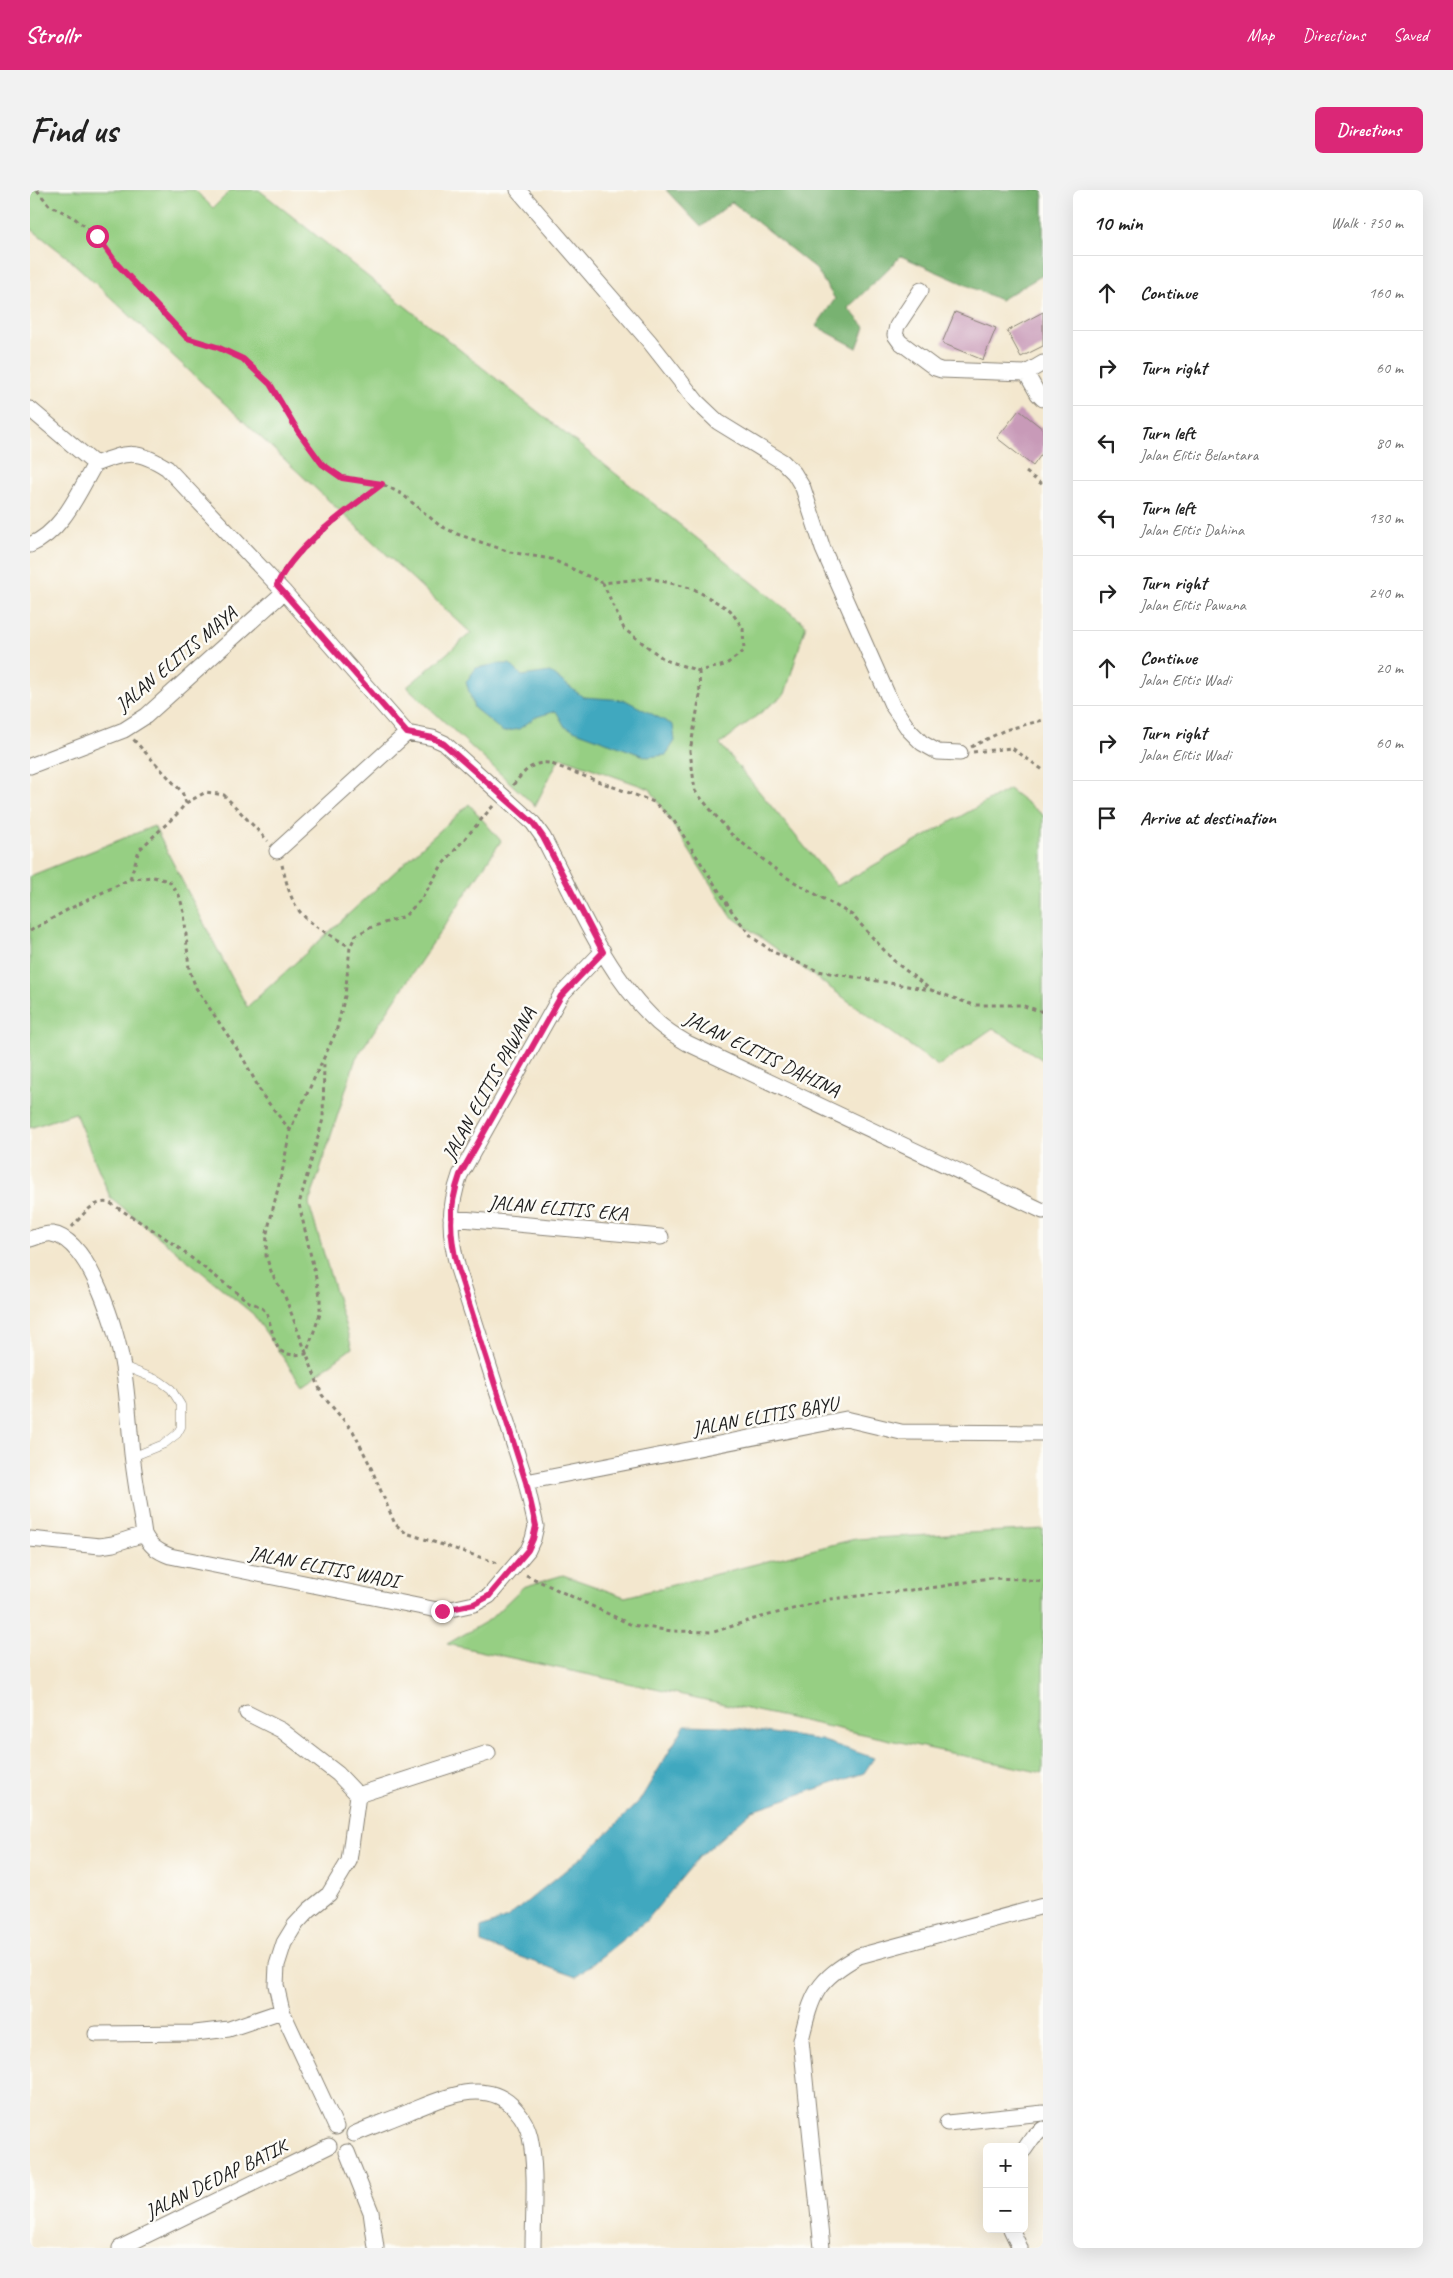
<!DOCTYPE html>
<html lang="en">
<head>
<meta charset="utf-8">
<style>
  :root { --surface:#fff; --page:#f2f2f2; --text:#222; --muted:#767676; --line:#e0e0e0; --accent:#db2777 }
  body { margin:0; font-family:Caveat,sans-serif; background:var(--page); color:var(--text) }
  .controls { position:absolute; right:15px; bottom:15px; display:grid; overflow:hidden; border-radius:8px; box-shadow:0 5px 20px #0002 }
  .controls button { width:45px; height:45px; display:grid; place-items:center; padding:0; border:0; border-bottom:1px solid var(--line); background:var(--surface); color:var(--text); font:25px sans-serif }
  .stop { position:absolute; width:15px; height:15px; margin:-11px; border:4px solid #db2777; border-radius:50%; background:#fff }
  .stop.end { background:#db2777; border-color:#fff; box-shadow:0 1px 5px #0008 }
  .list { margin:0; padding:0; list-style:none }
  h2 { display:flex; justify-content:space-between; align-items:center; height:65px; margin:0; padding:0 20px; font-size:21px }
  h2 small { font-size:16px; font-weight:400; color:var(--muted) }
  .list li { display:grid; grid-template-columns:32px 1fr auto; gap:15px; align-items:center; box-sizing:border-box; height:75px; padding:0 20px; border-top:1px solid var(--line) }
  .list b { display:block; font-size:19px; white-space:nowrap }
  .list p { margin:0; font-size:16px; white-space:nowrap; color:var(--muted) }
  .list em { font-size:16px; font-style:normal; color:var(--muted) }
  .icon { flex:none; width:28px; height:28px; fill:none; stroke:currentColor; stroke-width:2; stroke-linecap:round; stroke-linejoin:round }
  .map { position:relative; flex:none; width:1013px; height:2058px; overflow:hidden; border-radius:8px }
  header { display:flex; align-items:center; gap:30px; box-sizing:border-box; height:70px; padding:0 25px; background:var(--accent); color:#fff }
  header strong { font-size:24px }
  nav { display:flex; gap:28px; margin-inline-start:auto; font-size:18px }
  .intro { display:flex; align-items:center; justify-content:space-between; box-sizing:border-box; height:120px; padding:0 30px }
  h1 { margin:0; font-size:35px }
  .button { padding:12px 22px; border-radius:8px; background:var(--accent); color:#fff; font-size:18px; font-weight:700 }
  main { display:flex; gap:30px; padding:0 30px }
  aside { flex:1; background:var(--surface); border-radius:8px; box-shadow:0 5px 20px #0002 }
  .map>svg:first-child { display:block }
  .green { fill:#96cf83; stroke:#597650 }
  .forest { fill:#78b271; stroke:#4a6746 }
  .water { fill:#3fa8bf; stroke:#2e626e }
  .building { fill:#c89ab8 }
  .lines { fill:none; stroke-linecap:round; stroke-linejoin:round }
  .service-casing { stroke:#888275; stroke-width:9 }
  .minor-casing { stroke:#888275; stroke-width:17 }
  .path { stroke:#888275; stroke-width:3; stroke-dasharray:4 4; stroke-linecap:butt }
  .service { stroke:#fff; stroke-width:8 }
  .minor { stroke:#fff; stroke-width:15 }
  .route { stroke:#db2777; stroke-width:6 }
  .labels { text-anchor:middle; dominant-baseline:central; stroke-width:5; stroke-linejoin:round; paint-order:stroke }
  .street-label { font-size:20px; fill:#1c1c1c; stroke:#fdfcf7 }
</style>
</head>
<body>
<header>
<strong>Strollr</strong>
<nav><a>Map</a><a>Directions</a><a>Saved</a></nav>
</header>
<div class="intro"><h1>Find us</h1><a class="button">Directions</a></div>
<main>
<div class="map">
<svg width="1013" height="2058" viewBox="0 0 1013 2058">
  <rect width="100%" height="100%" fill="#fdfcf7"/>
  <filter id="ink" filterUnits="userSpaceOnUse"><feTurbulence type="fractalNoise" baseFrequency=".02" numOctaves="2"/><feDisplacementMap in="SourceGraphic" scale="10" xChannelSelector="R" yChannelSelector="G"/><feConvolveMatrix kernelMatrix="1 2 1 2 8 2 1 2 1" color-interpolation-filters="sRGB"/></filter>
  <filter id="wash" filterUnits="userSpaceOnUse"><feTurbulence type="fractalNoise" baseFrequency=".0096" numOctaves="4" result="noise"/><feDisplacementMap in="SourceGraphic" scale="20" xChannelSelector="R" yChannelSelector="G"/><feGaussianBlur stdDeviation="1.12" result="paint"/><feColorMatrix in="noise" values="0 0 0 0 0 0 0 0 0 0 0 0 0 0 0 0 0 1.4 0 .05"/><feComposite in="paint" operator="in"/></filter>
  <g filter="url(#wash)">
    <rect width="100%" height="100%" fill="#f3e7ce"/>
    <path class="green" d="M0 0H165L183 18 201 0H229L776 435 755 504 690 554 807 696 979 599 1013 625V870L963 838 908 876 701 726 620 599 530 567 505 616 377 497 441 443 37 67 0 38Z
      M439 614 471 651 326 868 279 1014 322 1158 272 1195 223 1124 80 1007 45 923 0 938V686L124 636 217 817Z
      M1013 1339V1583L417 1454 459 1430 493 1397 533 1385 595 1407 825 1349Z"/>
    <path class="forest" d="M636 0H1013V85L970 110 871 66 818 118 835 137 827 158 786 136 805 109 786 79 702 12 671 37Z"/>
    <path class="water" d="M468 474H480L492 486 520 482 553 507 595 510 643 535 645 551 636 565 617 567 535 537 526 521 506 527 489 539 473 542 444 518 436 492 446 478Z
      M655 1535 692 1536 791 1550 844 1568 834 1583 723 1620 669 1667 617 1730 546 1787 451 1753V1738L477 1728 559 1661 610 1610Z"/>
    <g id="blocks">
      <path class="building" d="M925 122 966 138 953 170 912 153Z
        M1013 122V156L991 167 977 141Z
        M989 220 1013 239V262L1003 276 967 248Z"/>
    </g>
  </g>
  <g filter="url(#ink)">
    <use href="#blocks" fill-opacity="0" stroke="#888275" stroke-width="1"/>
    <g class="lines">
      <g class="service-casing">
        <path id="service" d="M93 1176 130 1191 141 1199 151 1215V1237L147 1244 134 1254 102 1267"/>
      </g>
      <g class="minor-casing">
        <path id="minor" d="M488 0 619 151 667 212 688 232 753 272 764 283 773 298 793 359 862 515 879 540 892 553 908 562 930 563
          M891 100 867 136 865 145 870 152 905 178 911 180 996 183 1013 173
          M996 183 1008 204 1013 209
          M0 219 65 274C98 262 107 259 137 278L254 402 377 543
          M0 355C33 341 48 303 65 274
          M377 543 403 548 414 553 503 633 513 647C546 710 575 784 628 833 637 841 647 847 657 853L1013 1021
          M0 576 94 540 116 526 254 402
          M247 661 377 543
          M421 1028 631 1047
          M0 1049C7 1047 15 1043 22 1044 60 1049 88 1144 93 1177 98 1206 99 1235 102 1264 105 1291 110 1317 114 1344
          M496 1292 816 1229 871 1242 1013 1243
          M0 1349 70 1356 83 1354 114 1344C120 1356 127 1361 140 1366L412 1421 444 1414 459 1406 498 1360 503 1349 506 1336 496 1292 428 1079C419 1045 418 1019 430 985L531 805 573 761
          M217 1523 251 1540 308 1584 328 1605
          M328 1605 458 1563
          M66 1844 165 1843 199 1839 252 1821
          M917 1933 1013 1923
          M306 1937 252 1821 246 1795 247 1775 254 1753 265 1735 279 1720 299 1704 319 1671 328 1605
          M324 1944C343 1936 362 1929 381 1921 414 1908 458 1886 486 1920 493 1928 498 1937 500 1947 507 1979 503 2025 503 2058
          M994 1960 1003 1947 1013 1939
          M317 1962 341 2022 346 2058
          M981 2039 990 2058
          M90 2058 299 1956
          M792 2058 771 1850C782 1804 786 1790 829 1766L1013 1716"/>
      </g>
      <path class="path" d="M7 0 19 15 43 27 67 46 87 74 128 120 157 148 187 157 213 169 240 194 268 241 292 275 313 287 352 294 372 304 409 335 427 344 480 362 521 369 573 393 620 388 664 399 700 420 713 438 714 461 695 475 669 481 635 470 594 439 573 393
        M996 282 1013 295
        M253 381C283 348 316 321 351 295
        M669 481 670 505 660 561 665 601 701 644 754 686 822 725 865 772 901 800 943 815H991L1013 822
        M941 557 975 540 1013 530
        M943 562 982 558 1013 580
        M483 595C493 583 502 571 519 573L624 612 644 631 703 723 722 747 743 762 788 781 901 800
        M156 613 176 602 194 605 238 651
        M463 616 412 675 392 708 375 726 342 737 326 745 320 757 315 806 306 842 260 940 253 978 237 1043 236 1066 242 1084 254 1104 292 1205 323 1241 339 1273 365 1334 376 1343 468 1373
        M252 675C256 690 260 711 271 723 283 737 304 747 320 757
        M100 689 109 660 147 624 156 613 152 602 103 549
        M0 741 39 719 100 689 123 687 139 691 149 705 154 722 159 779 166 798 213 868 233 906 260 940
        M42 1037C53 1025 63 1009 80 1013L134 1047 219 1112C225 1114 232 1117 236 1122 238 1125 239 1130 240 1134 247 1160 247 1167 276 1164L290 1124V1106L269 1014 293 929 294 872
        M496 1385 602 1435 642 1441 684 1442 724 1429 801 1409 908 1397 959 1388 991 1389 1013 1392"/>
      <use href="#service" class="service"/>
      <use href="#minor" class="minor"/>
    </g>
  </g>
  <g class="lines" filter="url(#ink)">
    <path class="route" d="M67 46 87 74 157 148 187 157 213 169 240 194 268 241 292 274 312 288 352 294C317 321 265 355 247 395L377 543 403 548 414 554 503 633 513 647 573 762 531 806 430 985C418 1019 419 1045 428 1079L496 1292 506 1336 503 1349 498 1360 459 1406 444 1414 412 1421"/>
  </g>
  <g class="labels">
    <g class="street-label">
      <text transform="translate(146 469) rotate(-40)">JALAN ELITIS MAYA</text>
      <text transform="translate(732 864) rotate(26)">JALAN ELITIS DAHINA</text>
      <text transform="translate(459 894) rotate(-61)">JALAN ELITIS PAWANA</text>
      <text transform="translate(528 1018) rotate(5)">JALAN ELITIS EKA</text>
      <text transform="translate(735 1226) rotate(-10)">JALAN ELITIS BAYU</text>
      <text transform="translate(294 1377) rotate(11)">JALAN ELITIS WADI</text>
      <text transform="translate(186 1989) rotate(-26)">JALAN DEDAP BATIK</text>
    </g>
  </g>
</svg>
<div class="controls">
<button>+</button>
<button>−</button>
</div>
<div class="stop" style="left:67px;top:46px"></div>
<div class="stop end" style="left:412px;top:1421px"></div>
</div>
<aside>
<h2>10 min<small>Walk · 750 m</small></h2>
<ul class="list">
<li><svg class="icon" aria-label="ahead" viewBox="0 0 24 24"><path d="M12 20V5M6 11l6-6 6 6"/></svg><div><b>Continue</b></div><em>160 m</em></li>
<li><svg class="icon" aria-label="right" viewBox="0 0 24 24"><path d="M7 20v-9h11M14 6l5 5-5 5"/></svg><div><b>Turn right</b></div><em>60 m</em></li>
<li><svg class="icon" aria-label="left" viewBox="0 0 24 24"><path d="M17 20v-9H6M10 6l-5 5 5 5"/></svg><div><b>Turn left</b><p>Jalan Elitis Belantara</p></div><em>80 m</em></li>
<li><svg class="icon" aria-label="left" viewBox="0 0 24 24"><path d="M17 20v-9H6M10 6l-5 5 5 5"/></svg><div><b>Turn left</b><p>Jalan Elitis Dahina</p></div><em>130 m</em></li>
<li><svg class="icon" aria-label="right" viewBox="0 0 24 24"><path d="M7 20v-9h11M14 6l5 5-5 5"/></svg><div><b>Turn right</b><p>Jalan Elitis Pawana</p></div><em>240 m</em></li>
<li><svg class="icon" aria-label="ahead" viewBox="0 0 24 24"><path d="M12 20V5M6 11l6-6 6 6"/></svg><div><b>Continue</b><p>Jalan Elitis Wadi</p></div><em>20 m</em></li>
<li><svg class="icon" aria-label="right" viewBox="0 0 24 24"><path d="M7 20v-9h11M14 6l5 5-5 5"/></svg><div><b>Turn right</b><p>Jalan Elitis Wadi</p></div><em>60 m</em></li>
<li><svg class="icon" aria-label="arrive" viewBox="0 0 24 24"><path d="M6 21V4h12l-3 4 3 4H6"/></svg><div><b>Arrive at destination</b></div></li>
</ul>
</aside>
</main>
</body>
</html>
